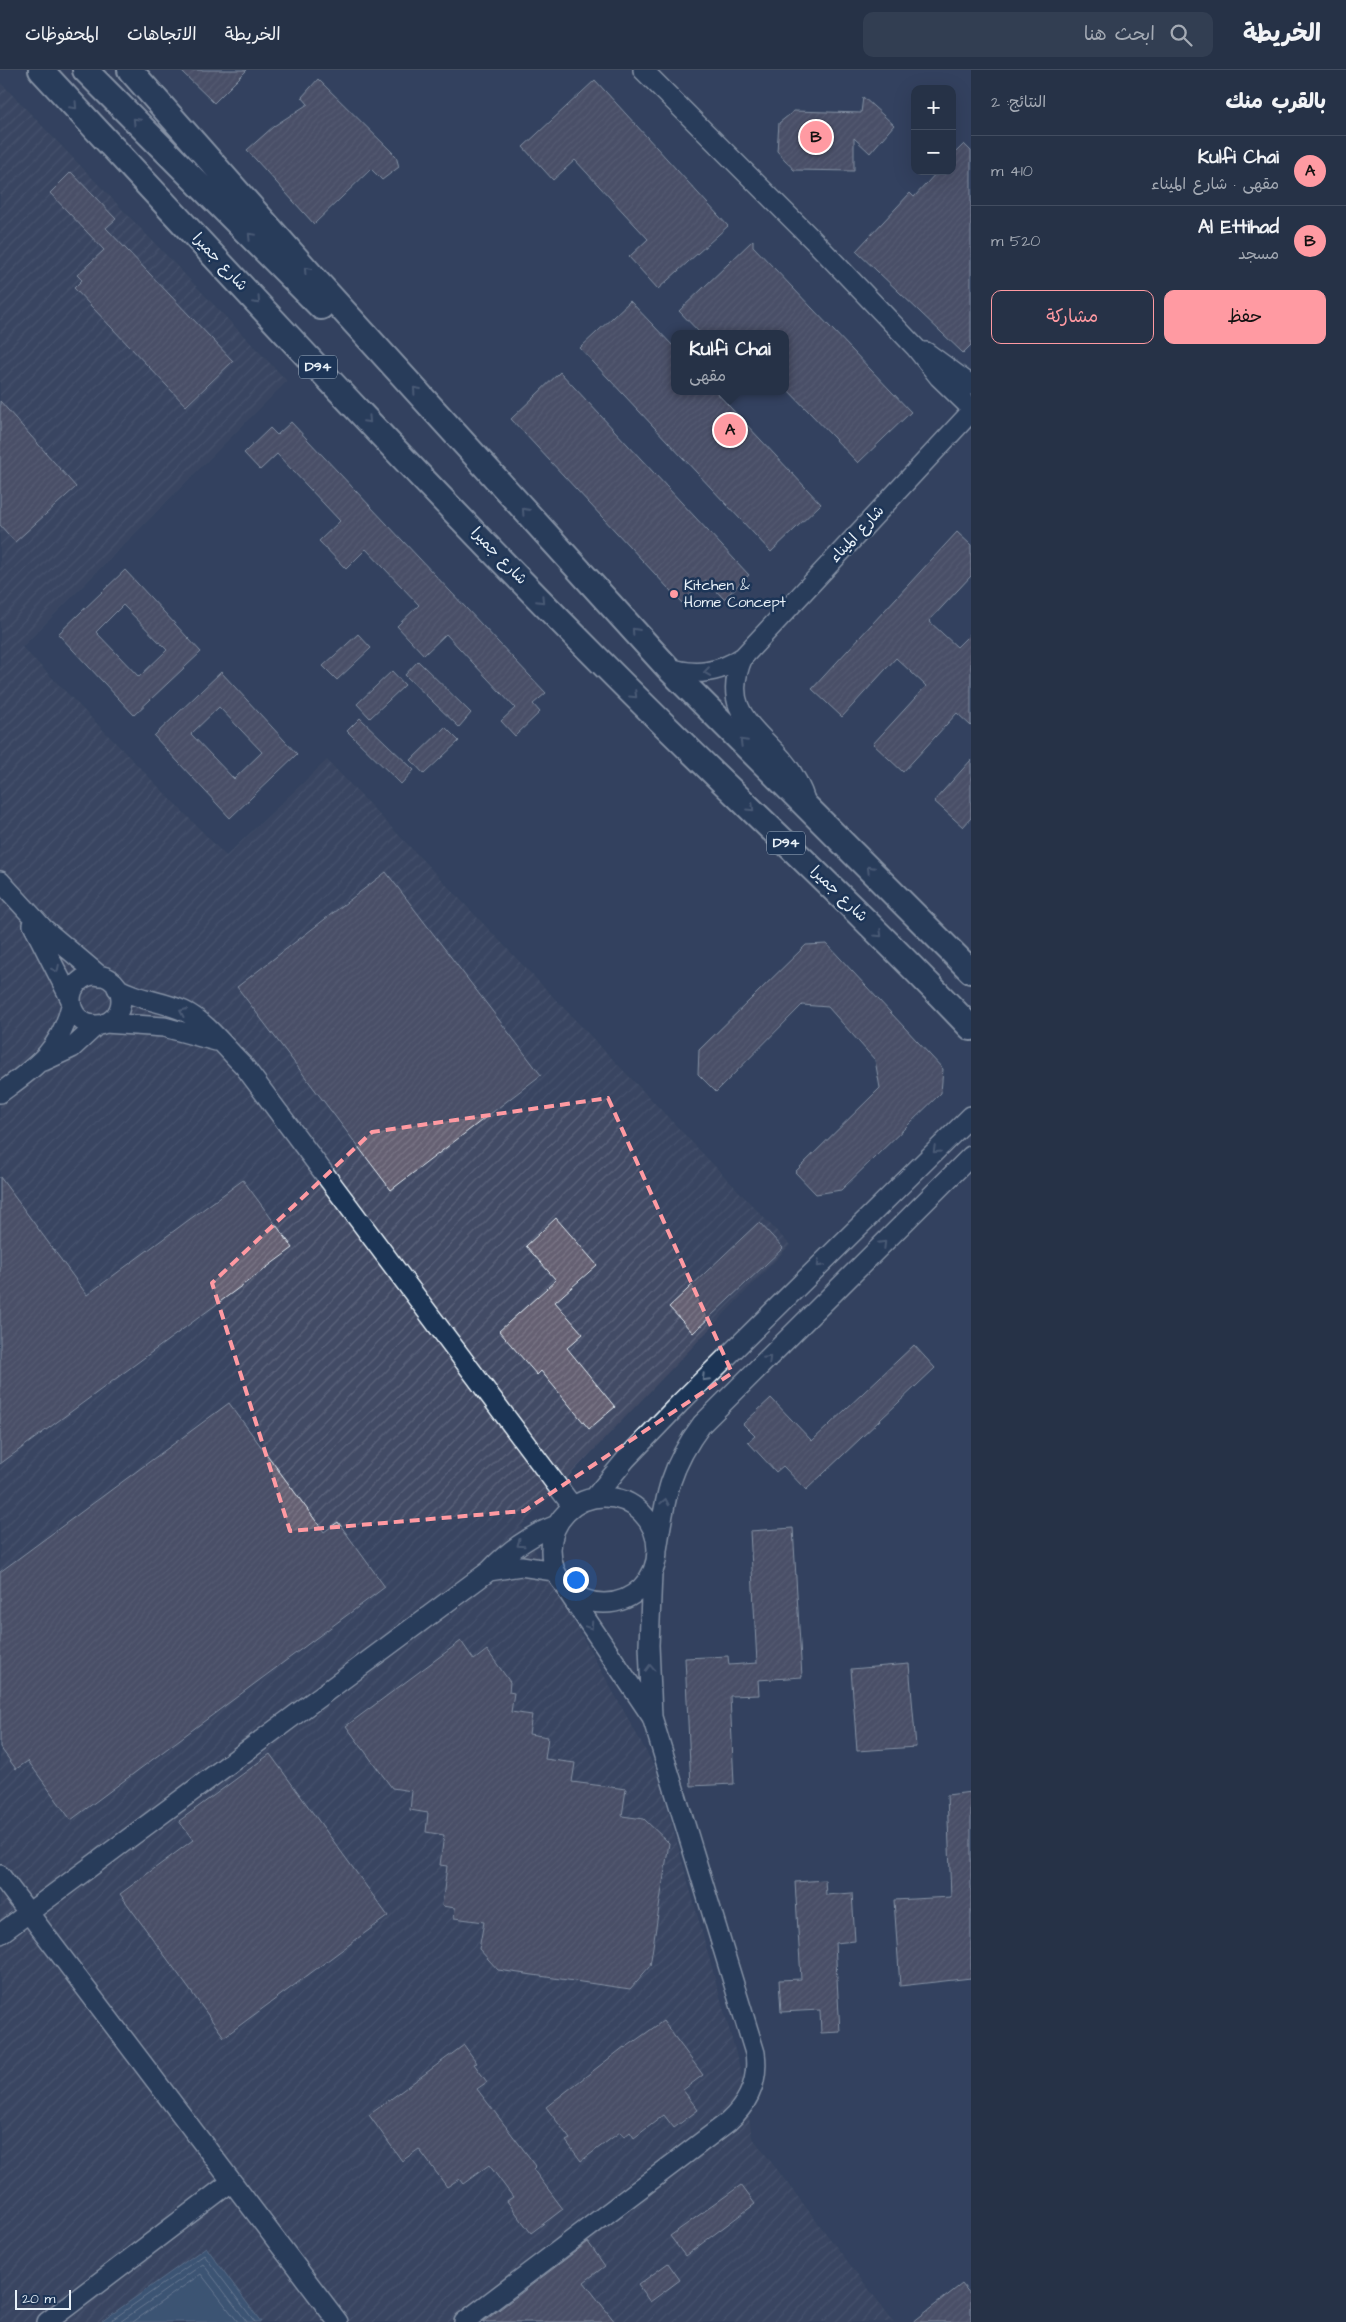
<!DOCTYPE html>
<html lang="ar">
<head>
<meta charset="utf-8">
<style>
  :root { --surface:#263247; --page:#323e52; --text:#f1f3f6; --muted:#a4aab4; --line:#424d60; --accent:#ff9aa2 }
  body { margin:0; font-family:"Architects Daughter","Playpen Sans Arabic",sans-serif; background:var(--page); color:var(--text); direction:rtl }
  .controls { position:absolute; right:15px; top:15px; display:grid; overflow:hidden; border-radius:10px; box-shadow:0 5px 20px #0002 }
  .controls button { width:45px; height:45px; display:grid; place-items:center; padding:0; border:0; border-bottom:1px solid var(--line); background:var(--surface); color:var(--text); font:25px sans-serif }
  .scale { position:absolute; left:15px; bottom:12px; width:56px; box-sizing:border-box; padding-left:5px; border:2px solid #e8f1f8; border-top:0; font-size:14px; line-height:18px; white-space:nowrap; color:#e8f1f8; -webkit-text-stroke:4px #1d3557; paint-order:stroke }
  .you { position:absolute; left:575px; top:1509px; width:18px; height:18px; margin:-12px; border:4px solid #fff; border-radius:50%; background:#1a73e8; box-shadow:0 0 0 8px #1a73e833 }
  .badge { display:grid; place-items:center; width:32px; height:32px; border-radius:50%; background:var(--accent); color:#111; font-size:16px; font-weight:700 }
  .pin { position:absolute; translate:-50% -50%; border:2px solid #fff; box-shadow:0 1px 5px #0006 }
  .popup { position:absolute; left:671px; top:260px; width:118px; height:65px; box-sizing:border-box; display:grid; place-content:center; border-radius:10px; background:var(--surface); filter:drop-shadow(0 1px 4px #0005); font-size:16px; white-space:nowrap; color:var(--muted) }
  .popup b { font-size:19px; color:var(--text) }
  .popup::after { content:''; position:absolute; left:50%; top:100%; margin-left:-10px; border:10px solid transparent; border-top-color:var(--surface) }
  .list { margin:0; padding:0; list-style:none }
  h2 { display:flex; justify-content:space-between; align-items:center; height:65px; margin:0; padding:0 20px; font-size:21px }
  h2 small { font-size:16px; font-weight:400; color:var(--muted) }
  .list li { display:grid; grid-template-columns:32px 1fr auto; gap:15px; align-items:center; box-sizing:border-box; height:70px; padding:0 20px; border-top:1px solid var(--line) }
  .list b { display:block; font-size:19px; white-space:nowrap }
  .list p { margin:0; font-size:16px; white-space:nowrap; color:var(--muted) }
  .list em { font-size:16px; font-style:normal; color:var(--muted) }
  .actions { display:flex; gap:10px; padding:15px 20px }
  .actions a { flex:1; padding:11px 0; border:1px solid var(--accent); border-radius:10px; text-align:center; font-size:18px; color:var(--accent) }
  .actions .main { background:var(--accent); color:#111 }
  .icon { flex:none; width:28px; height:28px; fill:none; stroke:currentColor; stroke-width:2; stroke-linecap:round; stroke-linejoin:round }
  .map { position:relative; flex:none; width:971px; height:2252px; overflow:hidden; direction:ltr }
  header { display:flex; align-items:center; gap:30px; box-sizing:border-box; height:70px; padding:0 25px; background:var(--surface); border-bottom:1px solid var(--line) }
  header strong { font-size:24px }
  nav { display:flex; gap:28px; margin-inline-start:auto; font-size:18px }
  .search { width:350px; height:45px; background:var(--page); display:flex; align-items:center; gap:12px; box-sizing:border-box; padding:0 18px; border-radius:10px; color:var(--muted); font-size:19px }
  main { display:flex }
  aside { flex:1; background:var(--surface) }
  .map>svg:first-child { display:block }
  .industrial { fill:url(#industrial-furrows) }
  .water { fill:#466a8d; stroke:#87a0b8 }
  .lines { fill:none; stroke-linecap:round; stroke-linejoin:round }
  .shore { stroke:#a7bbcd; stroke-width:1 }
  .building { fill:url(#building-hatch); stroke:#e8f1f8; fill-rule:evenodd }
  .minor-casing { stroke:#e8f1f8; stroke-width:22 }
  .major-casing { stroke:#e8f1f8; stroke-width:28 }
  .minor { stroke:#1d3557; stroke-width:19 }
  .major { stroke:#1d3557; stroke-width:24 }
  .oneway { stroke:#64778f }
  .marked { fill:none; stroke:#ff9aa2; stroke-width:4; stroke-dasharray:10 6; stroke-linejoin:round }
  .poi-dot { fill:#ff9aa2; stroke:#1d3557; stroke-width:2 }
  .labels { text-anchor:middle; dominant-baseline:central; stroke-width:5; stroke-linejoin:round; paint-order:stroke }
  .shield { fill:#1d3557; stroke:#abb9c8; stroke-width:1 }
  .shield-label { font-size:14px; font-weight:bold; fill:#e8f1f8 }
  .street-label { font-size:15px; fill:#e8f1f8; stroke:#1d3557 }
  .poi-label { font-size:15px; fill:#e8f1f8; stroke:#1d3557; text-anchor:start }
</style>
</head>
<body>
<header>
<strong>الخريطة</strong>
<div class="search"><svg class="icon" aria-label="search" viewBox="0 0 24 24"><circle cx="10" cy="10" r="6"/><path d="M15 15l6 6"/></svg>ابحث هنا</div>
<nav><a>الخريطة</a><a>الاتجاهات</a><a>المحفوظات</a></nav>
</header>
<main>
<aside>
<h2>بالقرب منك<small>النتائج: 2</small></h2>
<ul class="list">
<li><span class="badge">A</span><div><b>Kulfi Chai</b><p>مقهى · شارع الميناء</p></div><em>410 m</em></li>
<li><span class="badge">B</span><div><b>Al Ettihad</b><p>مسجد</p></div><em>520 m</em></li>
</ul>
<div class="actions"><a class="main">حفظ</a><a>مشاركة</a></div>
</aside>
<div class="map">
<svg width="971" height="2252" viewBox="0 0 971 2252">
  <defs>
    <pattern id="industrial-furrows" width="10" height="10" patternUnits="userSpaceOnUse" patternTransform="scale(1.25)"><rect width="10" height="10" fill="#424b65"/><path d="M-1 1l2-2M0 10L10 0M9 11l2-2" fill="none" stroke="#5d657c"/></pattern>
    <pattern id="building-hatch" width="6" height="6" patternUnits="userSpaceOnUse" patternTransform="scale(1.25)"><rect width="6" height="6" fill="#656072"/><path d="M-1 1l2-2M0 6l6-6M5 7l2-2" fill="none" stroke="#7b7787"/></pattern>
  </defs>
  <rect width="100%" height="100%" fill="#33425f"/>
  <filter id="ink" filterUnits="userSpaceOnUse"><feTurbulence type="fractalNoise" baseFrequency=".02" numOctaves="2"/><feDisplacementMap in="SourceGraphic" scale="10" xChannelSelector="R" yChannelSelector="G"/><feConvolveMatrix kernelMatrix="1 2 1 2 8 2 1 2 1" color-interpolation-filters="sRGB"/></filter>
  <g filter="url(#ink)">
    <path class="industrial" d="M0 12 287 311 22 577 226 786 327 690 790 1175 521 1456 657 1701 743 2009 752 2067 894 2252H261L206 2178 101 2252H0Z"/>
    <path class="water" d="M206 2177 261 2252H101Z"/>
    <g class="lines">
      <path class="shore" d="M109 2252 204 2185 255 2252
        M120 2252 203 2194 247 2252
        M133 2252 201 2204 238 2252"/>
    </g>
    <path class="building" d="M180 0H247L214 33Z
      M318 9 396 86 399 97 382 110 371 99 314 154 247 80 274 56 308 34 302 27Z
      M595 10 728 156 658 219 629 187 648 169 575 90 553 110 523 77Z
      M863 27 894 55 870 83 854 68V101L794 100 777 81 779 53 794 41 861 43Z
      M964 74 971 81V275L963 283 856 181 910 123 914 127 938 101H952V86Z
      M71 102 116 149 106 158 233 291 186 336 74 218 82 210 77 205 104 180 50 123Z
      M753 170V176L911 342 858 393 785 317V264H701L679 241Z
      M630 231 675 278V321H715L821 434 771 482 580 278Z
      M560 302 749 505 724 529 706 510 682 533 511 349Z
      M0 331 76 417 15 472 0 455Z
      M291 352 546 623 533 634 540 642 515 666 501 651 515 638 446 564 424 585 397 556 419 535 366 479 346 499 319 471 340 451 277 384 260 400 244 383 270 358 277 365Z
      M957 462 971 475V506L929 551 957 577 971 563V656L957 643 903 702 873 674 926 616 896 588 842 647 812 619Z
      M125 500 201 582 134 645 58 564ZM123 535 167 580 139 607 96 562Z
      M358 564 371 578 337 610 323 596Z
      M418 591 471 643 459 657 405 605Z
      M392 601 405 615 370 648 357 634Z
      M221 602 297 684 230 748 154 666ZM219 637 262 682 234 709 191 664Z
      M360 648 414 700 401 714 347 661Z
      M445 657 459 671 424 704 411 690Z
      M971 690V748L963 757 934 731Z
      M386 802 541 1005 391 1120 237 917Z
      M827 874 943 999 941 1023 841 1120 816 1124 795 1102 880 1018 875 990 828 937 802 935 716 1022 698 1004 699 980 806 875Z
      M0 1107 87 1225 243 1110 293 1178 0 1394Z
      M556 1148 597 1195 555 1232 583 1264 567 1278 615 1337 589 1359 541 1301 537 1305 499 1261 556 1210 526 1176Z
      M759 1152 783 1178 693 1263 669 1237Z
      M914 1275 935 1298 806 1420 783 1396 776 1402 748 1372 755 1366 743 1354 771 1328 812 1371Z
      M229 1333 324 1462 338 1452 385 1517 71 1750 28 1691 16 1699 0 1677V1502Z
      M793 1458 802 1607 758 1610 759 1625 730 1626 734 1714 691 1716 685 1588 728 1586 729 1595 757 1593 750 1461Z
      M461 1571 474 1590 487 1580 510 1612 509 1622 514 1623 511 1642 532 1645 529 1664 548 1667 545 1689 575 1693 572 1712 626 1719 622 1746 644 1749 669 1773 650 1896 630 1919 498 1900 479 1879 484 1852 454 1848 455 1838 442 1836 447 1796 440 1795 444 1765 426 1762 428 1743 410 1740 412 1721 392 1718 346 1656Z
      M909 1594 916 1677 857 1681 851 1599Z
      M270 1684 388 1846 224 1967 120 1824 193 1770 179 1751Z
      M971 1722V1908L900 1916 894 1830 951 1827 947 1725Z
      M825 1810 826 1825 852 1823 855 1871 835 1873 840 1962 821 1963 820 1940 781 1942 779 1910 801 1909 795 1812Z
      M663 1951 703 2005 683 2020 698 2040 674 2058 664 2045 634 2068 630 2062 624 2067 620 2062 581 2091 566 2071 570 2069 546 2037 624 1977 625 1978Z
      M464 1975 477 1993 474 1994 487 2012 477 2019 536 2096 533 2099 563 2139 531 2163 507 2131 513 2127 489 2095 463 2114 459 2109 447 2117 419 2079 402 2091 369 2045Z
      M741 2115 755 2134 685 2186 670 2166Z
      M588 2172 605 2196 584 2212 615 2252H483Z
      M668 2193 680 2210 650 2232 638 2215Z
      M962 2214 971 2225V2252H913Z"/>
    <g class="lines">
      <g class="minor-casing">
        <path id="minor" d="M643 0 815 172 916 278 939 307 971 338
          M926 282 971 315
          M743 587C721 638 751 654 782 689 793 702 801 717 806 733
          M667 597C695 607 719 603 743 587L971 342
          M0 811 43 858 100 906
          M33 855 71 930
          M71 930a25 25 0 1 1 50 0a25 25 0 1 1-50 0Z
          M117 918C138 930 162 931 184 941 207 952 226 979 244 996L573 1437
          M105 953 164 957 216 971
          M44 991 72 978 97 955
          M0 1023C35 997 60 981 71 936
          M551 1480a53 53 0 1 1 106 0a53 53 0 1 1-106 0Z
          M594 1428 626 1389 679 1334 971 1046
          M657 1480C665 1428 669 1398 702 1354L971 1086
          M489 1501 521 1496 554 1501
          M568 1522 652 1647
          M0 1805 338 2252
          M0 1864 489 1501C509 1480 530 1465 557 1455
          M47 2252 231 2112
          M464 2252 728 2052C749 2033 759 2011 755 1983L652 1647 649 1575 652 1503"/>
      </g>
      <g class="major-casing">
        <path id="major" d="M41 0C225 198 408 398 599 590 721 714 851 831 971 958
          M85 0 321 237
          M130 0 313 207 667 597 971 901"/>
      </g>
      <use href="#minor" class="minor"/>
      <use href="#major" class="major"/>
    </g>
    <defs><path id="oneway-chevron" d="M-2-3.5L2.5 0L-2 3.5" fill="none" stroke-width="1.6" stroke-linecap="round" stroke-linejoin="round" transform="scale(1.25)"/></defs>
    <g class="oneway">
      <use href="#oneway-chevron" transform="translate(74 36) rotate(47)"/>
      <use href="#oneway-chevron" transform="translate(136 51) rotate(-134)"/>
      <use href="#oneway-chevron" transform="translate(251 166) rotate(-134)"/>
      <use href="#oneway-chevron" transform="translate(307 200) rotate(-132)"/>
      <use href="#oneway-chevron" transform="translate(257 231) rotate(47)"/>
      <use href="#oneway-chevron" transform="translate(416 320) rotate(-132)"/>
      <use href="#oneway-chevron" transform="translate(368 350) rotate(46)"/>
      <use href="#oneway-chevron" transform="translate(525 441) rotate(-132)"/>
      <use href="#oneway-chevron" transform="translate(541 530) rotate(46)"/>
      <use href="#oneway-chevron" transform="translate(635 561) rotate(-132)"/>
      <use href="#oneway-chevron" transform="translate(707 602) rotate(172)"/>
      <use href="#oneway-chevron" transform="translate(634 625) rotate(44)"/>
      <use href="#oneway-chevron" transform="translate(743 672) rotate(-135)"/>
      <use href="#oneway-chevron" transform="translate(751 738) rotate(44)"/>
      <use href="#oneway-chevron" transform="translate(870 799) rotate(-135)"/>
      <use href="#oneway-chevron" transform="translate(879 864) rotate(44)"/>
      <use href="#oneway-chevron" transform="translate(56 899) rotate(64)"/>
      <use href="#oneway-chevron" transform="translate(183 942) rotate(-156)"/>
      <use href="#oneway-chevron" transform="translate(936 1080) rotate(136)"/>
      <use href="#oneway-chevron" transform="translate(883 1174) rotate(-45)"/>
      <use href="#oneway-chevron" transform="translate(820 1194) rotate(135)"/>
      <use href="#oneway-chevron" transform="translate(768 1289) rotate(-45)"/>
      <use href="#oneway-chevron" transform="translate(705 1308) rotate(135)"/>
      <use href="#oneway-chevron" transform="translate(665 1432) rotate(-79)"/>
      <use href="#oneway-chevron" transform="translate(520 1474) rotate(145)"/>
      <use href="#oneway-chevron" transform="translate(590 1556) rotate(56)"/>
      <use href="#oneway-chevron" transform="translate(650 1598) rotate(-92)"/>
    </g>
  </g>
  <path d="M0 0H971V2252H0ZM608 1028 732 1303 524 1441 290 1461 212 1213 372 1062Z" fill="#33425f" fill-opacity=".55" fill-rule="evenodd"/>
  <path class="marked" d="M608 1028 732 1303 524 1441 290 1461 212 1213 372 1062Z"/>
  <circle class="poi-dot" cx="674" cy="524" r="5"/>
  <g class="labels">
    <g class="shield">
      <rect x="299" y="285.5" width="38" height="23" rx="4"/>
      <rect x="767" y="761.5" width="38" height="23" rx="4"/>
    </g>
    <g class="shield-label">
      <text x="318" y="297">D94</text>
      <text x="786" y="773">D94</text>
    </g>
    <g class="street-label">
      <text transform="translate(220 192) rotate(47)">شارع جميرا</text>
      <text transform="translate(857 464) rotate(-47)">شارع الميناء</text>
      <text transform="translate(499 486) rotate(46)">شارع جميرا</text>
      <text transform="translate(839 824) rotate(44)">شارع جميرا</text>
    </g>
    <g class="poi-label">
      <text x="684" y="515">Kitchen &amp;<tspan x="684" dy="17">Home Concept</tspan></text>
    </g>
  </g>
</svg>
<div class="controls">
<button>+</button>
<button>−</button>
</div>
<div class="scale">20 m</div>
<div class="you"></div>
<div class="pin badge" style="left:730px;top:360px">A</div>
<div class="popup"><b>Kulfi Chai</b>مقهى</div>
<div class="pin badge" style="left:816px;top:67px">B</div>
</div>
</main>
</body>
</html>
